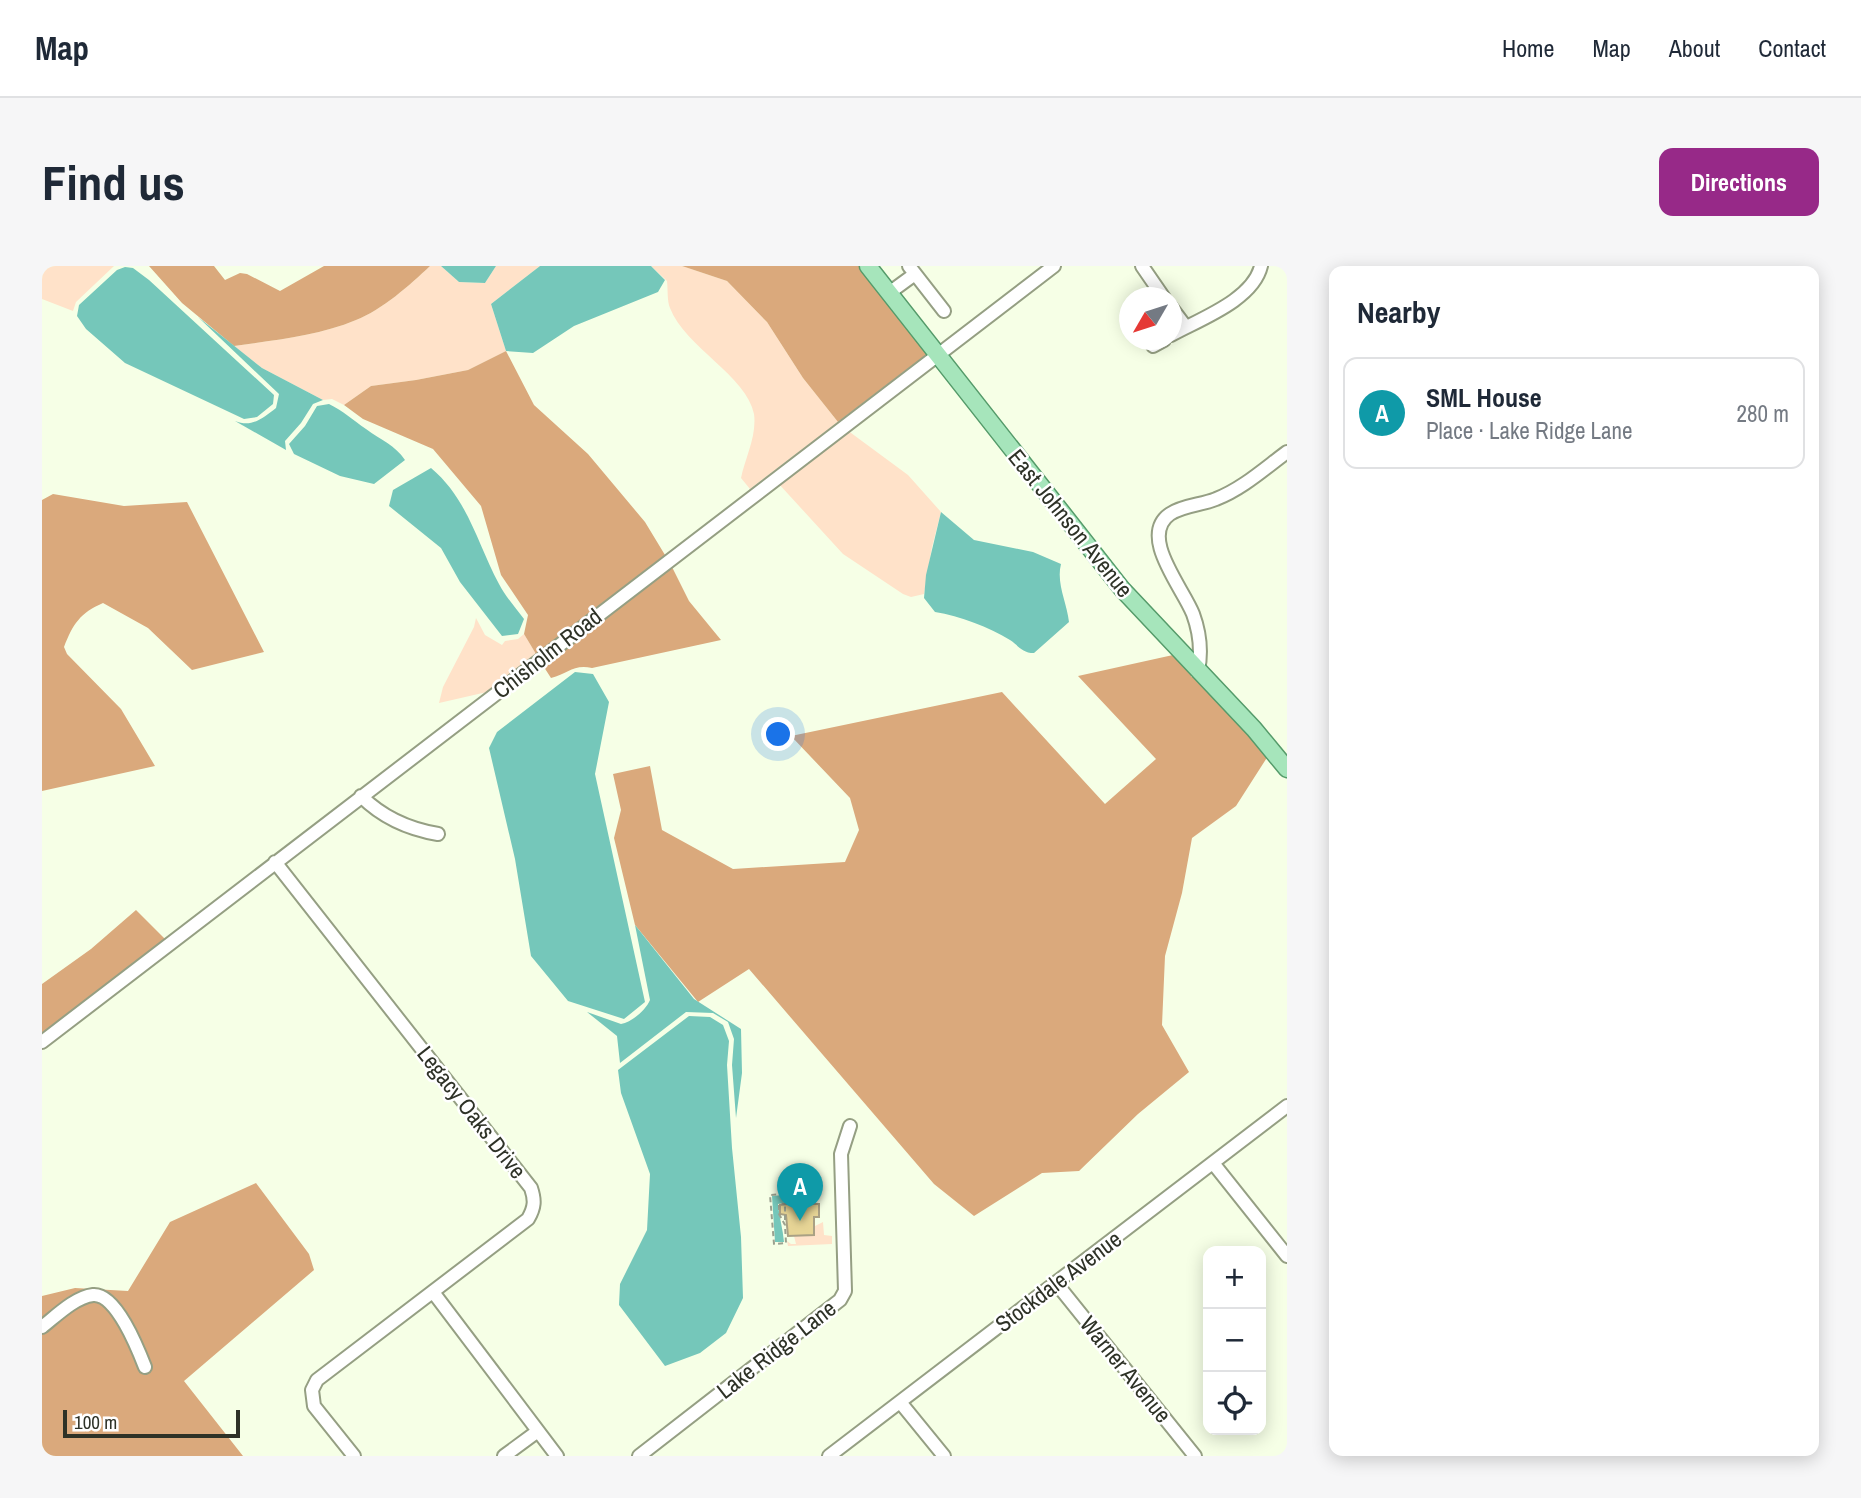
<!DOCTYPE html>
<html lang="en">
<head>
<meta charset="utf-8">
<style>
  :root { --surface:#fff; --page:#f6f6f7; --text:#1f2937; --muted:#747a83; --line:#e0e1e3; --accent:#972988 }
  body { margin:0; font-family:"Archivo Narrow",sans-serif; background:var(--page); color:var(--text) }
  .controls { position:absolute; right:21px; bottom:21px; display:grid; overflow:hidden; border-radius:14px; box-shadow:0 4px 18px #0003 }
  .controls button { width:63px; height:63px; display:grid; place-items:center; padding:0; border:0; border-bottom:2px solid var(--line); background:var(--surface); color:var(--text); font:35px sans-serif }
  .compass { position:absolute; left:1077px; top:21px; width:63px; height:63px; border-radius:50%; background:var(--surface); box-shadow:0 4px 18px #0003; rotate:231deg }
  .scale { position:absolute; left:21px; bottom:18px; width:177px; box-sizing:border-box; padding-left:7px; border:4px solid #2e3227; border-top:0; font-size:19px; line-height:24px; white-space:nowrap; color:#2e3227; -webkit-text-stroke:5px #fff; paint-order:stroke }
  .you { position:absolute; left:737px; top:469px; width:24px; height:24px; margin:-18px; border:5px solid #fff; border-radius:50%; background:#1a73e8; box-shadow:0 0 0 10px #1a73e833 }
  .badge { display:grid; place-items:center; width:46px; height:46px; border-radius:50%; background:var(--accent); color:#fff; font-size:23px; font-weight:700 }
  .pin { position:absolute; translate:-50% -58px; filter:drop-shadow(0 2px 4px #0008) }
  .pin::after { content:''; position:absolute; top:37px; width:24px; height:21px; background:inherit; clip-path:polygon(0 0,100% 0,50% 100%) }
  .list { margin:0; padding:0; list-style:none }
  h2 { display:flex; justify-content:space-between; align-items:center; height:91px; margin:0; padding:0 28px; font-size:30px }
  h2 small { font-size:23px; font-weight:400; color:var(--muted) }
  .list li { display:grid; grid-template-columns:46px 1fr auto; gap:21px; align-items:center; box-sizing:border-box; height:112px; margin:0 14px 14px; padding:0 14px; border:2px solid var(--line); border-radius:14px }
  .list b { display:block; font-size:26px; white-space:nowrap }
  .list p { margin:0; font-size:23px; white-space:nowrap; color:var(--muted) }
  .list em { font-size:23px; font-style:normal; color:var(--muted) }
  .icon { flex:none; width:38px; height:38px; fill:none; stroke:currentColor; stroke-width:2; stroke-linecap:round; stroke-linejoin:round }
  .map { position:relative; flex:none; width:1245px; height:1190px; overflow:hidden; border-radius:14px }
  header { display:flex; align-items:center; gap:42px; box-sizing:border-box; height:98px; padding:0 35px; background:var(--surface); border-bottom:2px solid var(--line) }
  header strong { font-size:33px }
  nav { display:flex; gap:38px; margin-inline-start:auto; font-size:24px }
  .intro { display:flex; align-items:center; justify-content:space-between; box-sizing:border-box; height:168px; padding:0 42px }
  h1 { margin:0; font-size:49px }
  .button { padding:18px 32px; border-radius:14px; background:var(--accent); color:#fff; font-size:24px; font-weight:700 }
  main { display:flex; gap:42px; padding:0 42px }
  aside { flex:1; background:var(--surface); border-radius:14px; box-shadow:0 4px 18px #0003 }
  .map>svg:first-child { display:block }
  .green { fill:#ffe2c9 }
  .forest { fill:#daa97c }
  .water { fill:#75c7ba }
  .building { fill:#e7d596; stroke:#aaa184; stroke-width:2 }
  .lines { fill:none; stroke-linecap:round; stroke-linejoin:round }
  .minor-casing { stroke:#959f83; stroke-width:16 }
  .major-casing { stroke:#559b6a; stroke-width:19 }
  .path { stroke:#9ba18f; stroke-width:2; stroke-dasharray:5 3.5; stroke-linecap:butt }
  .minor { stroke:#fff; stroke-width:12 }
  .major { stroke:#a6e5bb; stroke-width:16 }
  .labels { text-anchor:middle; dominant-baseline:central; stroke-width:5; stroke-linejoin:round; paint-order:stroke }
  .street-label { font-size:23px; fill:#2e3227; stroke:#fff }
</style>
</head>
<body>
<header>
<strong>Map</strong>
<nav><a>Home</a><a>Map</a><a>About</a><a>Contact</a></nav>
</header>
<div class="intro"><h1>Find us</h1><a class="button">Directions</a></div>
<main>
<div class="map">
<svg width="1245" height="1190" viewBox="0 0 1245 1190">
  <rect width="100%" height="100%" fill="#f6ffe6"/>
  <path class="green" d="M0 0H72L34 36 31 45 0 33Z
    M388 0H399L417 16 443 17 454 0H498L449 38 464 85 426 104 374 114 329 120 302 139 290 133 281 134 220 102 192 80C233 74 276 70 314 54 340 44 368 19 388 0Z
    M609 0H640L685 15 725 56 761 112 796 156 708 223 699 212C703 192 715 170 712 148 705 110 643 81 628 42 625 35 626 24 625 15Z
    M805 164 866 209 899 246 890 281 882 328 869 331 861 328 801 288 736 217Z
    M434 352 443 369 460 379 463 375 476 373 482 368 494 388 445 426 397 437 401 421 432 361Z
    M781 956 782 969 790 970V978L746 980 745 975 749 978H754L752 970 771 969V961Z"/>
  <path class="forest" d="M107 0H172L183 14 198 7 205 8 238 25 282 0H388C368 19 340 44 314 54 276 70 233 74 192 80L140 37Z
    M640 0H817L885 88 796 156 761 112 725 56 685 15Z
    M464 85 492 139 546 188 603 256 623 289 494 388 482 368 486 349 459 309 439 240 391 183 321 153 302 139 329 120 374 114 426 104Z
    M11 228 82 240 145 236 222 386 150 404 106 362 61 337C38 347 31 358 22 381L25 388 79 443 113 500 0 525V234Z
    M629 299 647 335 679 374 550 402C531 398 526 408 509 412L500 398Z
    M1131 389 1150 408 1149 411H1153L1226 490 1194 540 1150 572 1140 627 1123 690 1120 759 1147 806 1096 848 1037 905 1000 907 932 950 892 918 707 703 656 736 593 659 572 572 579 544 571 508 608 500 620 564 691 603 803 596 817 564 808 532 749 470 960 426 1063 538 1114 493 1036 410Z
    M94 644 123 673 0 768V718L49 683Z
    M214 917 267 988 272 1004 142 1115 201 1190H0V1030L33 1022 86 1025 128 956Z"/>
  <path class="water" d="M399 0H454L443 17 417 16Z
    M498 0H609L623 14 616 26 532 60 491 87 464 85 449 38Z
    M83 1 91 2 107 14 232 129 231 138 215 151 202 153 83 97 44 63 35 50 37 39 75 4Z
    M156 51 220 102 281 134 271 138 259 157 243 175 244 184 193 155C210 162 221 152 234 142L237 128Z
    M287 138C301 145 311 154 324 163 339 174 353 179 363 194L332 218 298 210 252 188 247 178 263 160 275 140Z
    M389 202C426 233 435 277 457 318 463 330 473 341 482 353L476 368 460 370 418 316 399 282 347 240 351 224Z
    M899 246 932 274 991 286 1019 298C1014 317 1025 337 1027 356L992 387C980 387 977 380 968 374 947 361 918 350 893 346L882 332 884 309Z
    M533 406 551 408 567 436 553 508 603 736 582 753 526 735 489 690 473 593 447 482 455 466Z
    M593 659 652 733 699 763 700 807 694 852 690 799 692 773 686 756 671 747 644 746 578 797 575 770 545 746 579 758C590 756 604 744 608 734Z
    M647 750 668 751 681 759 687 775 685 799 690 882 699 971 701 1032 684 1067 658 1087 623 1100 577 1039 578 1018 605 964 608 908 579 827 576 804Z
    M741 929 742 937 736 938C737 951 741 963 742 976H733L730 930Z"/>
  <path class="building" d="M746 938H777V951H772V969L746 970 744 949 738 948V939Z"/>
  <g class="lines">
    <g class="minor-casing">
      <path id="minor" d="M867 0 902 45
        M1100 0 1122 32
        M847 27 873 8
        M1129 41 1144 61
        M1129 69C1158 53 1211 34 1219 0
        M1111 80 1122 74
        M1156 405C1160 385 1158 367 1151 348 1141 322 1096 270 1128 248 1141 239 1160 239 1174 233 1200 223 1222 203 1245 186
        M319 530C341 552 366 563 396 568
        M233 596 489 922C493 934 493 941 486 953L275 1114 270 1124 272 1140 312 1190
        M0 776 1012 0
        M1171 897 1245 990
        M1014 1017 1153 1190
        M391 1026 515 1190
        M0 1061C14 1050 33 1031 51 1029 74 1027 96 1083 103 1101
        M858 1136 902 1190
        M462 1190 496 1165
        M597 1190 798 1034 803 1025 799 888 808 860
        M787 1190 1245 840"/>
    </g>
    <g class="major-casing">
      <path id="major" d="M826 0 1080 323 1212 463 1245 503"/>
    </g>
    <path class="path" d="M743 928V938H737V948L743 959 744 977 732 978 728 929Z
      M743 954V938L760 937 761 933"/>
    <use href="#minor" class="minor"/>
    <use href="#major" class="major"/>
  </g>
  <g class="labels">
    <g class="street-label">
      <text transform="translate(1029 257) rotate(51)">East Johnson Avenue</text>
      <text transform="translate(505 387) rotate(-38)">Chisholm Road</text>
      <text transform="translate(430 846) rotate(52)">Legacy Oaks Drive</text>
      <text transform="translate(1016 1015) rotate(-37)">Stockdale Avenue</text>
      <text transform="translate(734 1083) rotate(-38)">Lake Ridge Lane</text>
      <text transform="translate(1084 1103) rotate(51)">Warner Avenue</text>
    </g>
  </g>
</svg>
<div class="controls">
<button>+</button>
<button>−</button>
<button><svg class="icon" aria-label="locate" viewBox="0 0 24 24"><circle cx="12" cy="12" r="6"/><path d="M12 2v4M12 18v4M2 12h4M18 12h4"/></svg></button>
</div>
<svg class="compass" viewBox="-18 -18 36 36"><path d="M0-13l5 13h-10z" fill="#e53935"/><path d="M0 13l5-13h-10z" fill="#747a83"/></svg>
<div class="scale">100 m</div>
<div class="you"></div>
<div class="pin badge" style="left:758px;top:955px;background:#0f9aa8">A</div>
</div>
<aside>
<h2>Nearby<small></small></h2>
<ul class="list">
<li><span class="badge" style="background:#0f9aa8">A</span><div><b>SML House</b><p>Place · Lake Ridge Lane</p></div><em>280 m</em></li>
</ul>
</aside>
</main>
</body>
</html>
